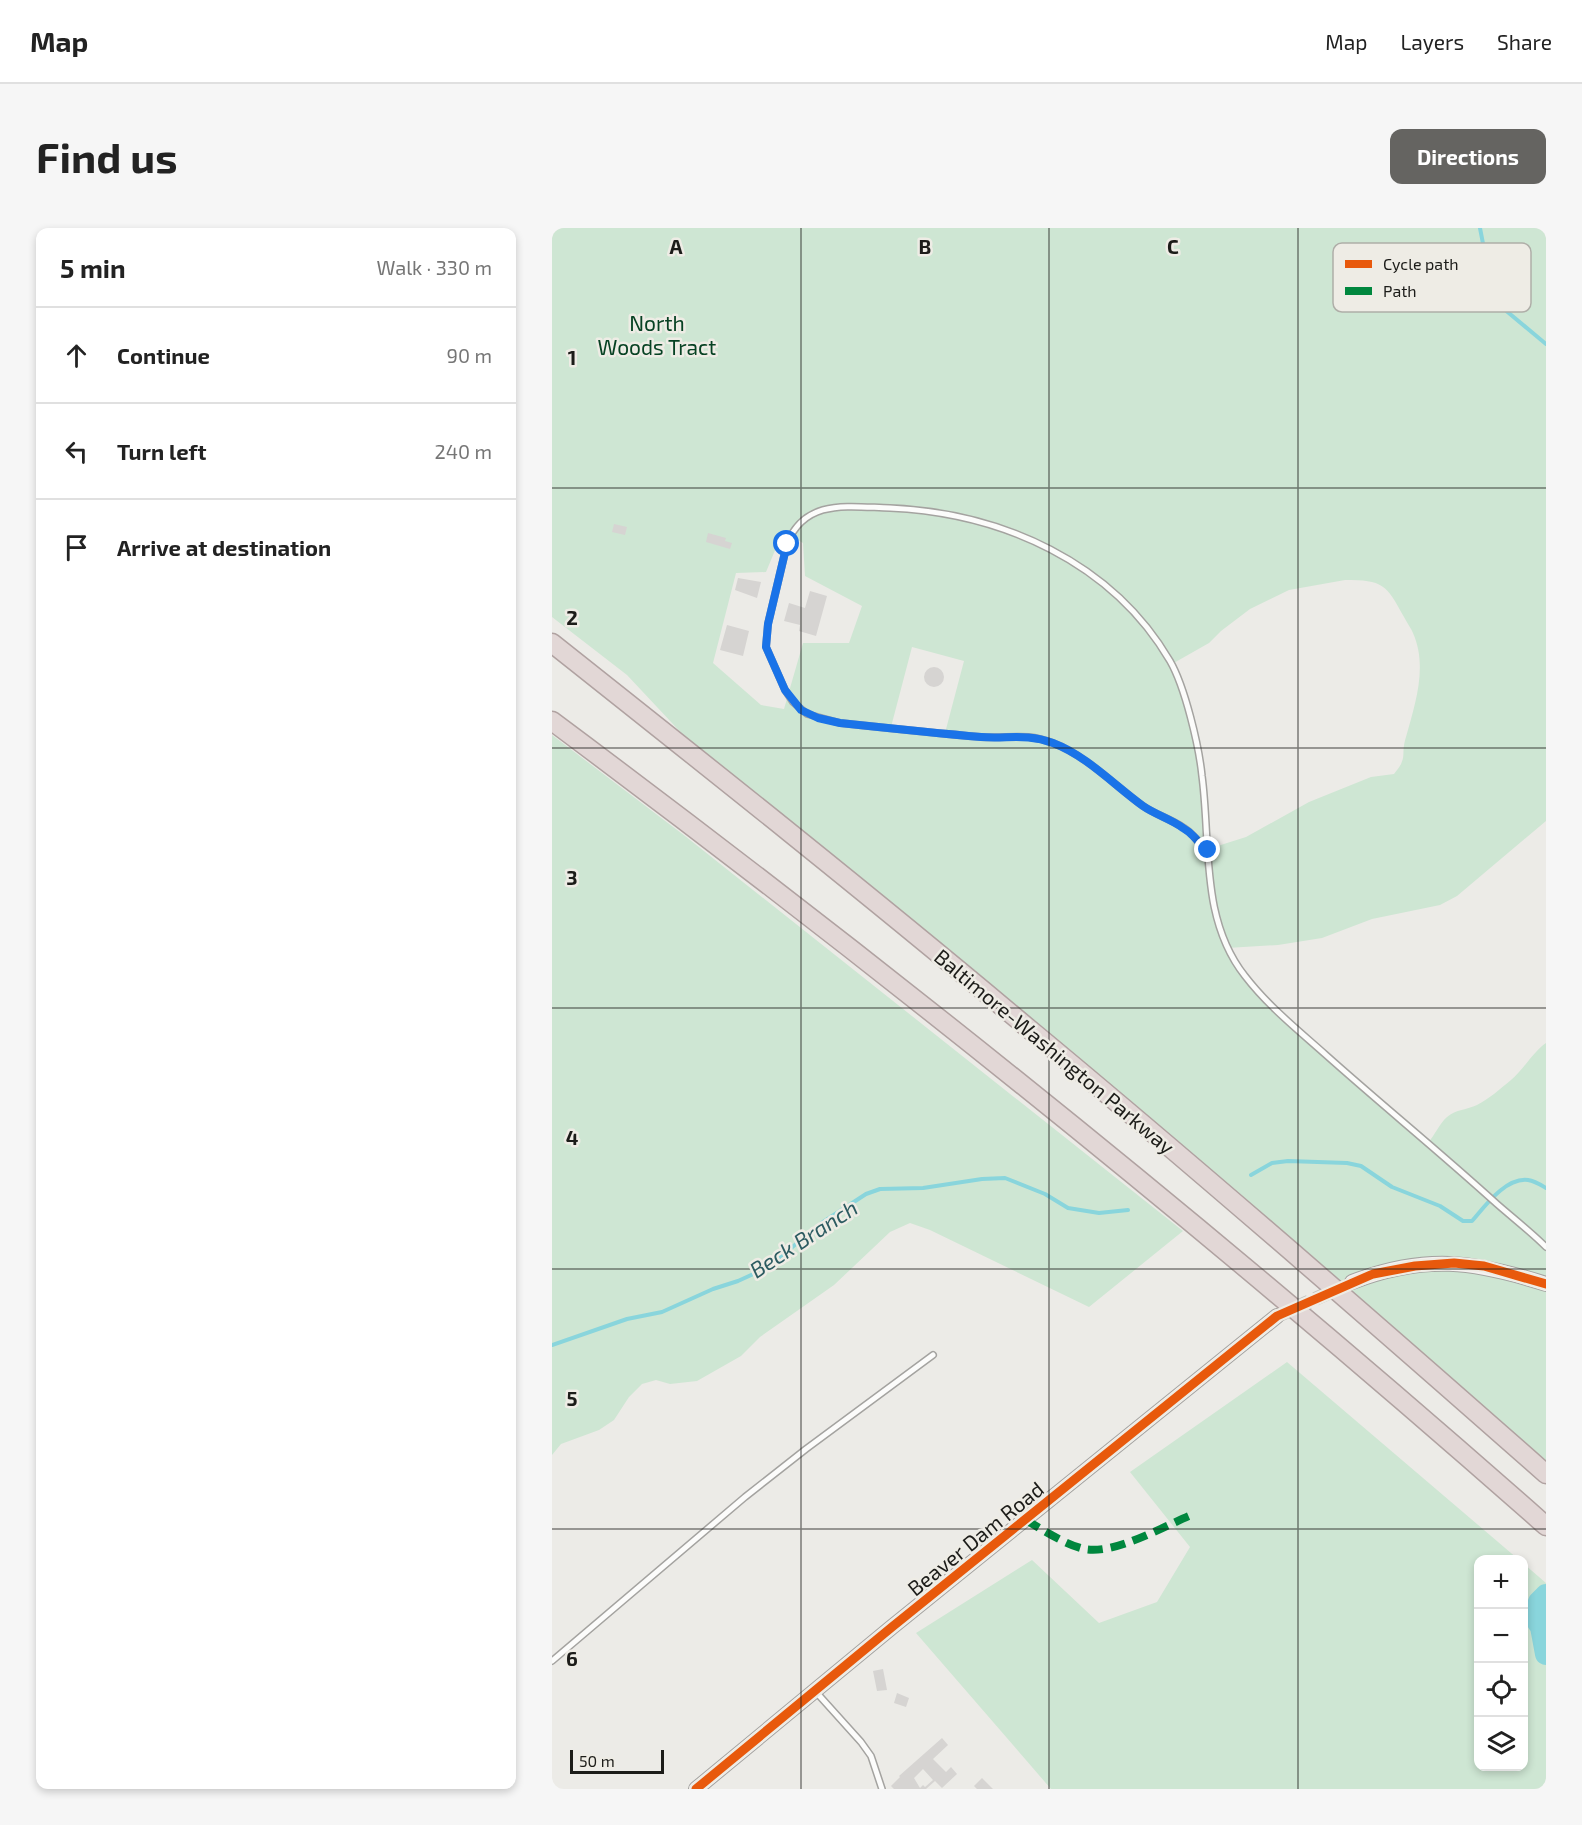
<!DOCTYPE html>
<html lang="en">
<head>
<meta charset="utf-8">
<style>
  :root { --surface:#fff; --page:#f6f6f6; --text:#222; --muted:#767676; --line:#e0e0e0; --accent:#656461 }
  body { margin:0; font-family:"Exo 2",sans-serif; background:var(--page); color:var(--text) }
  .controls { position:absolute; right:18px; bottom:18px; display:grid; overflow:hidden; border-radius:12px; box-shadow:0 3px 9px #0003 }
  .controls button { width:54px; height:54px; display:grid; place-items:center; padding:0; border:0; border-bottom:2px solid var(--line); background:var(--surface); color:var(--text); font:30px sans-serif }
  .scale { position:absolute; left:18px; bottom:15px; width:94px; box-sizing:border-box; padding-left:6px; border:3px solid #1c1c19; border-top:0; font-size:16px; line-height:21px; white-space:nowrap; color:#1c1c19; -webkit-text-stroke:4px #eeece5; paint-order:stroke }
  .stop { position:absolute; width:18px; height:18px; margin:-14px; border:4px solid #1a73e8; border-radius:50%; background:#fff }
  .stop.end { background:#1a73e8; border-color:#fff; box-shadow:0 2px 6px #0008 }
  .list { margin:0; padding:0; list-style:none }
  h2 { display:flex; justify-content:space-between; align-items:center; height:78px; margin:0; padding:0 24px; font-size:26px }
  h2 small { font-size:20px; font-weight:400; color:var(--muted) }
  .list li { display:grid; grid-template-columns:39px 1fr auto; gap:18px; align-items:center; box-sizing:border-box; height:96px; padding:0 24px; border-top:2px solid var(--line) }
  .list b { display:block; font-size:22px; white-space:nowrap }
  .list em { font-size:20px; font-style:normal; color:var(--muted) }
  .icon { flex:none; width:33px; height:33px; fill:none; stroke:currentColor; stroke-width:2; stroke-linecap:round; stroke-linejoin:round }
  .map { position:relative; flex:none; width:994px; height:1561px; overflow:hidden; border-radius:12px }
  header { display:flex; align-items:center; gap:36px; box-sizing:border-box; height:84px; padding:0 30px; background:var(--surface); border-bottom:2px solid var(--line) }
  header strong { font-size:28px }
  nav { display:flex; gap:33px; margin-inline-start:auto; font-size:21px }
  .intro { display:flex; align-items:center; justify-content:space-between; box-sizing:border-box; height:144px; padding:0 36px }
  h1 { margin:0; font-size:42px }
  .button { padding:15px 27px; border-radius:12px; background:var(--accent); color:#fff; font-size:21px; font-weight:700 }
  main { display:flex; gap:36px; padding:0 36px }
  aside { flex:1; background:var(--surface); border-radius:12px; box-shadow:0 3px 9px #0003 }
  .map>svg:first-child { display:block }
  .green { fill:#cee6d3; fill-rule:evenodd }
  .lines { fill:none; stroke-linecap:round; stroke-linejoin:round }
  .stream { stroke:#89d5dc; stroke-width:4 }
  .river { stroke:#89d5dc; stroke-width:22 }
  .building { fill:#d6d4d2; fill-rule:evenodd }
  .secondary-tunnel { stroke:#c2c2be; stroke-width:14; stroke-dasharray:14 7; stroke-linecap:butt }
  .lane-casing { stroke:#a4a3a0; stroke-width:8 }
  .secondary-casing { stroke:#a4a3a0; stroke-width:16 }
  .highway-casing { stroke:#b0a2a1; stroke-width:21 }
  .lane { stroke:#fcfcfb; stroke-width:5 }
  .secondary { stroke:#f4f1f0; stroke-width:14 }
  .highway { stroke:#e2d7d6; stroke-width:18 }
  .quiet { stroke:#00873e; stroke-width:8; stroke-dasharray:15 8; stroke-linecap:butt }
  .cycleway-casing { stroke:#eeece5; stroke-width:13 }
  .cycleway { stroke:#e8590c; stroke-width:9 }
  .route { stroke:#1a73e8; stroke-width:8 }
  .grid { fill:none; stroke:#1c1c19; stroke-width:1.5; stroke-opacity:0.55 }
  .labels { text-anchor:middle; dominant-baseline:central; stroke-width:5; stroke-linejoin:round; paint-order:stroke }
  .park-label { font-size:21px; fill:#074223; stroke:#eeece5 }
  .street-label { font-size:21px; fill:#1c1c19; stroke:#eeece5 }
  .water-label { font-size:22px; font-style:italic; fill:#2c5b61; stroke:#eeece5 }
  .key { fill:#eeece5; stroke:#afaea8; stroke-width:1.5 }
  .key-label { font-size:16px; fill:#1c1c19 }
  .grid-label { font-size:20px; text-anchor:middle; font-weight:bold; fill:#1c1c19; stroke:#eeece5; stroke-width:5; stroke-linejoin:round; paint-order:stroke }
</style>
</head>
<body>
<header>
<strong>Map</strong>
<nav><a>Map</a><a>Layers</a><a>Share</a></nav>
</header>
<div class="intro"><h1>Find us</h1><a class="button">Directions</a></div>
<main>
<aside>
<h2>5 min<small>Walk · 330 m</small></h2>
<ul class="list">
<li><svg class="icon" aria-label="ahead" viewBox="0 0 24 24"><path d="M12 20V5M6 11l6-6 6 6"/></svg><div><b>Continue</b></div><em>90 m</em></li>
<li><svg class="icon" aria-label="left" viewBox="0 0 24 24"><path d="M17 20v-9H6M10 6l-5 5 5 5"/></svg><div><b>Turn left</b></div><em>240 m</em></li>
<li><svg class="icon" aria-label="arrive" viewBox="0 0 24 24"><path d="M6 21V4h12l-3 4 3 4H6"/></svg><div><b>Arrive at destination</b></div></li>
</ul>
</aside>
<div class="map">
<svg width="994" height="1561" viewBox="0 0 994 1561">
  <rect width="100%" height="100%" fill="#ecebe7"/>
  <path class="green" d="M0 0H994V593L905 668 888 677 820 691 770 710 726 717 675 720 720 778 876 915C883 907 887 896 895 889 904 881 915 882 925 877 937 871 948 861 959 852 971 842 982 823 994 815V1246L179 558 75 447 0 389ZM237 307 251 315 253 348 310 378 297 415H251L232 481 209 477 161 435 184 345 214 344 229 308ZM793 352C831 352 834 356 852 389 855 395 859 400 861 405 876 439 863 476 854 509 848 528 857 528 842 546L819 549 757 574 694 609 656 621 650 546 637 483 620 436 657 415 669 403 698 381 737 362ZM360 419 412 433 393 505 339 499Z
    M0 507 133 608 631 1003 537 1079 378 1002 358 995 338 1004 282 1057 208 1109 189 1128 145 1153 118 1156 104 1152 90 1156 77 1169 62 1192 47 1202 9 1216 0 1227Z
    M735 1134 966 1331 927 1332V1538H972V1336L994 1355V1561H499L364 1405 480 1332 547 1395 605 1374 638 1319 578 1244Z"/>
  <g class="lines">
    <path class="stream" d="M928 0 934 31 952 81 994 116
      M699 947 720 935 736 933 795 935 809 938 840 959 888 978 911 993H920C933 978 954 949 976 952 983 953 989 957 994 960
      M0 1117 75 1091 110 1084 161 1061 186 1053 208 1043 222 1034 271 994 314 966 328 961 371 960 430 951 453 950 493 966 516 980 547 985 576 982"/>
    <path class="river" d="M994 1367 987 1374 984 1382 985 1393 989 1399 994 1426"/>
  </g>
  <path class="building" d="M62 296 75 299 73 307 60 304Z
    M156 305 174 310 173 313 180 315 178 321 154 314Z
    M186 350 209 354 205 370 183 362Z
    M258 363 275 368 264 408 247 403 248 397 232 393 237 375 253 380Z
    M175 397 197 403 191 428 168 422Z
    M372 449a10 10 0 1 1 20 0a10 10 0 1 1-20 0Z
    M331 1441 335 1462 325 1463 321 1443Z
    M345 1465 357 1470 354 1479 342 1475Z
    M390 1510 396 1517 381 1531 394 1544 399 1539 405 1546 390 1560 383 1553 374 1561H342L339 1558 348 1549 347 1548ZM371 1541 381 1552 373 1559 371 1557 368 1560 362 1550Z
    M430 1550 441 1561H425L422 1558Z"/>
  <g class="lines">
    <path class="secondary-tunnel" d="M725 1088 790 1059"/>
    <g class="lane-casing">
      <path id="lane" d="M656 626C649 617 642 606 632 600 619 591 604 587 591 578 562 557 535 528 501 515 473 504 457 511 429 509 382 505 335 500 288 495L255 486 241 474 233 462 214 419 216 396 235 316C253 270 297 279 338 280 450 285 560 334 618 433 633 459 647 518 650 548 659 616 648 691 693 748 716 778 746 802 774 827 830 877 889 925 945 976 961 990 979 1004 994 1019
        M0 1433 193 1269 254 1221 381 1127
        M264 1464 309 1514 319 1528 330 1561"/>
    </g>
    <g class="secondary-casing">
      <path id="secondary" d="M800 1054C873 1026 922 1033 994 1056
        M144 1561 340 1399 725 1088"/>
    </g>
    <g class="highway-casing">
      <path id="highway" d="M0 415C160 542 320 669 476 800 651 945 823 1095 994 1246
        M0 493C342 748 674 1015 994 1298"/>
    </g>
    <use href="#lane" class="lane"/>
    <use href="#secondary" class="secondary"/>
    <use href="#highway" class="highway"/>
    <path class="quiet" d="M474 1292C491 1302 512 1316 532 1321 561 1327 609 1300 637 1288"/>
    <g class="cycleway-casing">
      <path id="cycleway" d="M144 1561 340 1399 725 1088 821 1046 863 1038 902 1035 932 1038 994 1056"/>
    </g>
    <use href="#cycleway" class="cycleway"/>
  </g>
  <g class="lines">
    <path class="route" d="M235 316 216 396 214 419 233 462 249 482 266 490 288 495C335 500 382 505 429 509 456 511 474 505 501 515 535 528 562 557 591 578 604 587 619 591 631 600 642 606 649 617 656 626V622"/>
  </g>
  <path class="grid" d="M249 0V1561M497 0V1561M746 0V1561M0 260H994M0 520H994M0 780H994M0 1041H994M0 1301H994"/>
  <g class="labels">
    <g class="park-label">
      <text x="105" y="94">North<tspan x="105" dy="24">Woods Tract</tspan></text>
    </g>
    <g class="street-label">
      <text transform="translate(503 823) rotate(40)">Baltimore-Washington Parkway</text>
      <text transform="translate(423 1310) rotate(-39)">Beaver Dam Road</text>
    </g>
    <g class="water-label">
      <text transform="translate(251 1010) rotate(-33)">Beck Branch</text>
    </g>
  </g>
  <rect x="781" y="15" width="198" height="69" rx="9" class="key"/>
  <rect x="793" y="32" width="27" height="8" fill="#e8590c"/>
  <rect x="793" y="59" width="27" height="8" fill="#00873e"/>
  <g class="key-label">
    <text x="831" y="42">Cycle path</text>
    <text x="831" y="69">Path</text>
  </g>
  <g class="grid-label">
    <text x="124" y="26">A</text>
    <text x="373" y="26">B</text>
    <text x="621" y="26">C</text>
    <text x="20" y="137">1</text>
    <text x="20" y="397">2</text>
    <text x="20" y="657">3</text>
    <text x="20" y="917">4</text>
    <text x="20" y="1178">5</text>
    <text x="20" y="1438">6</text>
  </g>
</svg>
<div class="controls">
<button>+</button>
<button>−</button>
<button><svg class="icon" aria-label="locate" viewBox="0 0 24 24"><circle cx="12" cy="12" r="6"/><path d="M12 2v4M12 18v4M2 12h4M18 12h4"/></svg></button>
<button><svg class="icon" aria-label="layers" viewBox="0 0 24 24"><path d="M12 4l9 5-9 5-9-5zM3 14l9 5 9-5"/></svg></button>
</div>
<div class="scale">50 m</div>
<div class="stop" style="left:235px;top:316px"></div>
<div class="stop end" style="left:656px;top:622px"></div>
</div>
</main>
</body>
</html>
